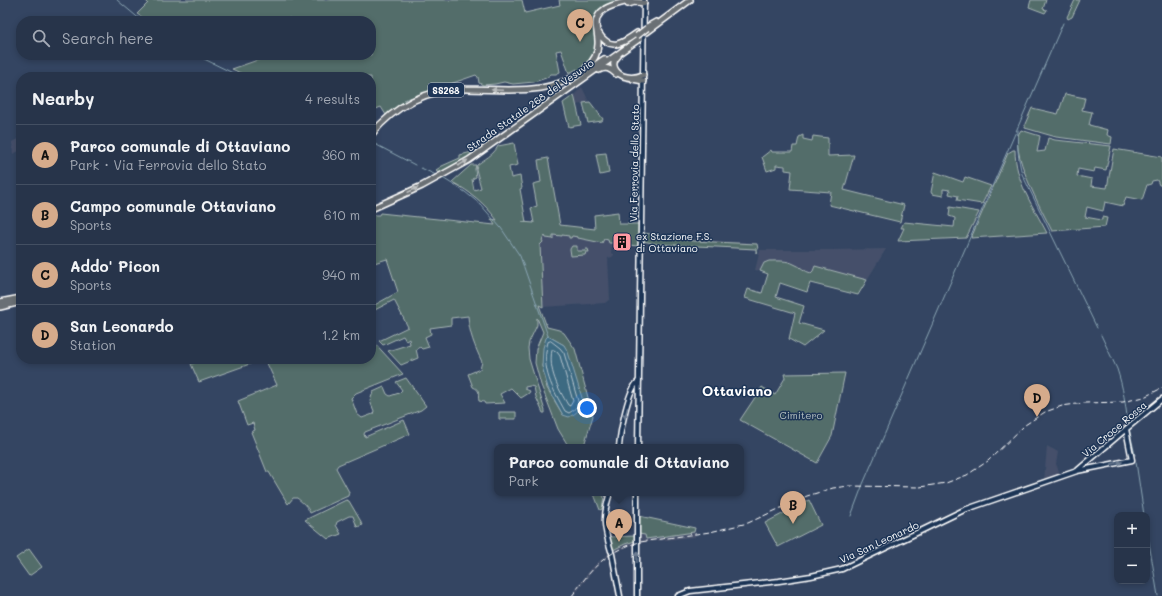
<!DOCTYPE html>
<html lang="en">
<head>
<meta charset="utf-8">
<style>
  :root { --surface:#27344a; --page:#333f54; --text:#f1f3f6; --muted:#a4aab5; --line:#434f62; --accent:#d6ab8b }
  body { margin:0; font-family:Mali,sans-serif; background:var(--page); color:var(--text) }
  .controls { position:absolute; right:12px; bottom:12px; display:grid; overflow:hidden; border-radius:8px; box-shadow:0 2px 6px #0003 }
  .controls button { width:36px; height:36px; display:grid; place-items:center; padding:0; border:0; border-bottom:1px solid var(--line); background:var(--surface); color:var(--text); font:20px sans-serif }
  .you { position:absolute; left:587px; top:408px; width:14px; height:14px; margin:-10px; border:3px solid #fff; border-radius:50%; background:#1a73e8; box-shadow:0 0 0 6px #1a73e833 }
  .badge { display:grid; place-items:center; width:26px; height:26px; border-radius:50%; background:var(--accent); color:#111; font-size:13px; font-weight:700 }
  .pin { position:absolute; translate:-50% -33px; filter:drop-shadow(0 1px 2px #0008) }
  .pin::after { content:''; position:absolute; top:21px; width:14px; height:12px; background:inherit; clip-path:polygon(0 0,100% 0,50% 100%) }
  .popup { position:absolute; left:494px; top:444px; width:250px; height:52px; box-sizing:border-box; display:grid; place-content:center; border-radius:8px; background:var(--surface); filter:drop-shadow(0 1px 3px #0005); font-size:13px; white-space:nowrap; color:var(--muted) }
  .popup b { font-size:15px; color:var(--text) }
  .popup::after { content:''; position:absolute; left:50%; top:100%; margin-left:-8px; border:8px solid transparent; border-top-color:var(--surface) }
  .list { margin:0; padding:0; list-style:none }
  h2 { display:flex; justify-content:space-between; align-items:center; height:52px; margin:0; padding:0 16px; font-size:17px }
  h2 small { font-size:13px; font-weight:400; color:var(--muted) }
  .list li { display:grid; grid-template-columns:26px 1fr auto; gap:12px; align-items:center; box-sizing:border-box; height:60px; padding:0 16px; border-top:1px solid var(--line) }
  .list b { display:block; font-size:15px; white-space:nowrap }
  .list p { margin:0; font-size:13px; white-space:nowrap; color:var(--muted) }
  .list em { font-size:13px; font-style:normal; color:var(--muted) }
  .icon { flex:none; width:22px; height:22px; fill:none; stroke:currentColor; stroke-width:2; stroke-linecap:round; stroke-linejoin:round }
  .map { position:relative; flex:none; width:1162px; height:596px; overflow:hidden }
  .search { position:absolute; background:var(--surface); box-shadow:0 2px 6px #0003; left:16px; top:16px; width:360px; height:44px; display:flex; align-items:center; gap:10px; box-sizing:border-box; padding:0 14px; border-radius:16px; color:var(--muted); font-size:15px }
  .panel { position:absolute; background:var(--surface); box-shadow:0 2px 6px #0003; left:16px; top:72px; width:360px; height:292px; border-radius:16px }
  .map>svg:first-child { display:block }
  .built { fill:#44506a }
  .green { fill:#526d6b; stroke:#a8b6b5; fill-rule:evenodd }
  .water { fill:#3e6a82; stroke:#8ba6b4 }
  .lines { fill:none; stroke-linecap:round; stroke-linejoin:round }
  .shore { stroke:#b2c3cd; stroke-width:1 }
  .stream { stroke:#8ba6b4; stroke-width:1 }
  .secondary-casing { stroke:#fff; stroke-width:7 }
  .highway-casing { stroke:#fff; stroke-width:8 }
  .secondary { stroke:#1d3557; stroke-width:4 }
  .highway { stroke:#6b7074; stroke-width:5 }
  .rail { stroke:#fff; stroke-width:1; stroke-dasharray:6 3; stroke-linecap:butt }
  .highway-bridge-casing { stroke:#fff; stroke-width:8; stroke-linecap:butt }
  .highway-bridge { stroke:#6b7074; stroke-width:5 }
  .oneway { fill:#bcbfc0 }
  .oneway2 { fill:#6c7c92 }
  .labels { text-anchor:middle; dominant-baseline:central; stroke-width:3; stroke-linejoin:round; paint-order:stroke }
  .shield { fill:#1d3557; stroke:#bbc2cd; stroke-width:1 }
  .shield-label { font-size:9px; font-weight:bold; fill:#fff }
  .street-label { font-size:10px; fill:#fff; stroke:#1d3557 }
  .poi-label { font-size:10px; fill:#fff; stroke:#1d3557; text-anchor:start }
  .park-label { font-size:10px; fill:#bac5c4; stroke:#1d3557 }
  .district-label { font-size:14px; font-weight:bold; fill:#fff; stroke:#1d3557 }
</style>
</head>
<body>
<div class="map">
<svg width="1162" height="596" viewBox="0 0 1162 596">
  <rect width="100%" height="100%" fill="#344562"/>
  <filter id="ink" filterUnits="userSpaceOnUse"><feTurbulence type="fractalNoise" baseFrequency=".025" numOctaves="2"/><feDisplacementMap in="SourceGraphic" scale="8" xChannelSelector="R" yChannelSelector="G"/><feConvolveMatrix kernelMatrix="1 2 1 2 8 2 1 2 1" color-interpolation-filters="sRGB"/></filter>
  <g filter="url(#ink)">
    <path class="built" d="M582 87 589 102 576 105 574 95Z
      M21 137V150L13 154 12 142Z
      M498 221 526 222 639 233V241L629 240 628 245H626L627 241 618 240V244H612L611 253 614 254V255L612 257 608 258 610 299 605 303 543 307 540 258 503 228Z
      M643 233 694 240 757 243 758 249 756 250 656 244 643 242Z
      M886 249 867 280 815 266 813 271 811 273H809L790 262 781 261H769L764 263 760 271 755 270 760 250H832Z
      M1047 446 1058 452 1056 464 1060 474 1049 478 1044 481Z
      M696 532 695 537 639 543 640 540 639 534 645 535 646 539Z
      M635 541V544L620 550 604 559 591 573 574 596H571L590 570 598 562 618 546Z"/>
    <path class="green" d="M145 0H522L525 13 560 5 559 0H628L609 5 595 18C597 40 599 58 579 71L577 69 569 73 561 50 556 51 560 72 556 74H551L546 78 534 82 513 84 504 82 495 84 483 85 479 83 478 77 476 75 404 100 405 102 386 115 381 107 371 111V77H249L232 69 272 55H371V21H291L290 18 280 21H148L137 14 148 3Z
      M1031 0H1046L1043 9 1047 10 1045 13 1029 7Z
      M1075 0H1080L1072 17 1068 19 1067 17Z
      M1065 94 1085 98 1082 110 1092 112 1089 125 1108 130 1107 135 1112 137 1111 144 1056 137 1025 128V124L1032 108 1058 114Z
      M574 95 581 125 569 127 563 103Z
      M590 102 603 119 602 121 588 123 583 103Z
      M1021 130 1040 136 1037 152 1045 151 1048 138 1055 140 1111 146 1106 170 1095 168 1094 172 1078 169 1077 176 1092 179 1091 186 1107 188 1114 149 1162 157V185H1159L1157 180 1152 181 1151 184 1147 185 1142 200 1126 197 1123 206 1105 202 1103 211 1087 207 1085 217 1102 220V217L1107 218 1105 227 1052 231C1043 212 1006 147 1021 130Z
      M803 135V139L812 141 813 136 828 138V156L854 155 844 190 904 205 900 222 829 205 831 192 790 189 792 171 785 170V166L776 165V168L767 171 762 157 771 150 772 152H792L793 146H797L799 137Z
      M514 143 518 165 509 167 511 178 520 176 522 188 520 189 526 222H522L534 223 531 208 537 206 533 184 541 182 538 160 548 158 560 225 595 229 594 215 618 212 619 224H639V246L628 245V240L618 239 617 243H609L608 240 604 239 602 243 578 238V237L572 236 571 238H569V236L562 235V236L553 235V239L546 238 545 236 542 240 543 242 540 245 543 307 539 305 547 327 559 330 564 333 575 349 593 416 585 442 586 447H569L558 429 541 385 535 363 536 349 543 332 537 318V325L529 342 528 348 529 359 545 411V413H543L536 397 534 387 530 386 525 387V389L530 391 529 393 521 398 511 388 500 394 505 403 485 404 484 402 479 401C477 393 482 391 473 387L468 374 480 369 482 362C475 347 469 333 468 316L451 318V325L430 328 431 334 425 337 429 347 422 349 420 347 416 349 418 358 401 365 388 351 410 344 409 339 406 341 403 336 383 345 379 341 408 327 394 300 371 312V307L398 292 387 259 371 264 372 215H379L380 213 495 225 491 219 497 220C484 203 471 192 452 182L471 165H476L475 169 476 177 472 179 474 190 481 188 476 169 477 165C484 159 494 155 498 146ZM548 336 564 345 563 415 547 388 542 366Z
      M480 150 441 174 436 170 442 166 460 158V155Z
      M1013 150H1015C1015 181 1033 206 1047 233L971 238 1008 153Z
      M606 153 609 173 600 175 596 154Z
      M935 172 963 182 965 177 991 186 982 204 957 200 958 196 949 194 950 190 943 189V196L932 194 931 192Z
      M950 207 979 212 966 238 898 241 904 228H901L904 222 954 227 955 218 949 216Z
      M644 233 693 241 757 244 758 249 756 253V249L657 244 643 241Z
      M572 246H577V251H585L586 249H588L589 252H586L585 255 571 256 570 249Z
      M769 261C777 261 787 260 794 264 800 266 805 272 811 273L813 271 815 266 867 280 858 295 810 283 807 292 780 283 776 297 804 306 799 323 824 330 803 347 789 339 795 313 745 298 748 289 762 293 768 274 760 271 764 263Z
      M371 339 403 374 356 393 351 398 357 414 362 418 373 414 374 411 370 401 373 392 384 387 387 394 390 396 399 393 402 390 396 382 406 378 426 406 421 410 365 432 364 434 365 437 404 420 410 434 338 465 336 468 349 492 348 496 310 513C308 507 302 502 297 498H293L289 503 288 504 269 472H267L251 432 255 430 253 423 247 425 238 401 277 385 265 359H371Z
      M205 359H264L199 382 191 364Z
      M845 373 832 436 817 463 740 420 762 387 775 395 785 378 784 374Z
      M499 412H516V419H499Z
      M603 493V496H604L602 509 600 510 594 494Z
      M346 500 349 501 363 525 357 527 353 516H349L337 522 336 525 341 534 328 539 305 520Z
      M809 500 821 525 778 547 765 523Z
      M639 516 695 528 694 532 646 539 645 535 639 534Z
      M635 536V541L625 544 613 550 609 537Z
      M29 549 42 567 29 576 16 558Z"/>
    <path class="water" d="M548 336 564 345 568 352 583 401C581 409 577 413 569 417L563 415 548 388 542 366 543 348 546 338Z"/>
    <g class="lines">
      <path class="shore" d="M551 341 560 348 564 353 578 401C578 407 574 410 569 413L565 411C553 389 540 369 548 342Z
        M552 350H554L557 352 560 356 573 401 570 406 568 405C558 388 548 370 552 350Z"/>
      <path class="stream" d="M117 0 142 21
        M196 55 241 77
        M1018 130C1017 147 1018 158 1022 174L1097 328
        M371 142 415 165
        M421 168 436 175
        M441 177 465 192 480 204 501 228 520 256 548 336
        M1101 335C1106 346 1112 358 1117 369 1123 387 1126 406 1128 425
        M1129 428 1135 455
        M1136 462 1144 515
        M851 516 863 484 1063 23
        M1147 531 1158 596"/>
      <g class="secondary-casing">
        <path id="secondary" d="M619 447C620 434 628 387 639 381
          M638 447 644 0
          M1078 470 1126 429 1162 399
          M610 493C602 517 604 528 611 551
          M612 554 620 596
          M637 596V493
          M678 596 690 591 779 581 811 576 842 569 964 510 1077 471 1132 460 1126 429"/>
      </g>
      <g class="highway-casing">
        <path id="highway" d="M628 4 635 2 644 3
          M647 27 656 22
          M598 32C610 52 622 44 637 33
          M647 32 690 0
          M618 56C609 64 616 75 627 77 632 78 638 77 643 75
          M586 68C593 62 598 54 598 44 599 31 590 19 605 9 613 4 623 3 632 0
          M599 70C606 66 611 69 616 74
          M633 79 643 81
          M371 135C394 106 428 88 466 89 491 89 516 92 541 88 565 84 585 73 604 59
          M371 209 422 186 469 160 639 39
          M0 302 21 298
          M0 307 21 302"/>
      </g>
      <use href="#secondary" class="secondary"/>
      <use href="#highway" class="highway"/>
      <path class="rail" d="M572 596C591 569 607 550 640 542L710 532 748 523 807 496 833 488 849 486 920 487 946 483 967 475 988 461 1025 425 1045 412 1062 406 1069 405 1085 403 1123 402 1144 397 1162 388"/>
      <g class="highway-bridge-casing">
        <path id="highway-bridge" d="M637 36 647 28"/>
      </g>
      <use href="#highway-bridge" class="highway-bridge"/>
    </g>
    <defs><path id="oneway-solid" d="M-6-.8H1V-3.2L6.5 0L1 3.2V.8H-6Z"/></defs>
    <g class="oneway">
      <use href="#oneway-solid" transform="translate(497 90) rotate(-178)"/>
      <use href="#oneway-solid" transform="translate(463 163) rotate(-32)"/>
      <use href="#oneway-solid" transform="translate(413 190) rotate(-25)"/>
    </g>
    <g class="oneway2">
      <use href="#oneway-solid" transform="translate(626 413) rotate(106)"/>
      <use href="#oneway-solid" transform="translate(1117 463) rotate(-11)"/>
      <use href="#oneway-solid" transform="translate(637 557) rotate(-89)"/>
    </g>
  </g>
  <defs>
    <g id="building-square" transform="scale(1)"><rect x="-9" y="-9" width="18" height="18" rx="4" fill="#ff9aa2" stroke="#1d3557"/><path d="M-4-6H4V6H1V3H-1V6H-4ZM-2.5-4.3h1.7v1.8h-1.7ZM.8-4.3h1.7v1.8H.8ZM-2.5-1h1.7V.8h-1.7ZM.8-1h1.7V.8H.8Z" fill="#111"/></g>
  </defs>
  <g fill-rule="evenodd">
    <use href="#building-square" x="622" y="242"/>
  </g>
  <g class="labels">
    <rect class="shield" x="428" y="83" width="36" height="14" rx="3"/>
    <g class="shield-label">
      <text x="446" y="90">SS268</text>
    </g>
    <g class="street-label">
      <text transform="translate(530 105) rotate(-35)">Strada Statale 268 del Vesuvio</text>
      <text transform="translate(634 163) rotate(-89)">Via Ferrovia dello Stato</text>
      <text transform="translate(1114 429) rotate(-40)">Via Croce Rossa</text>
      <text transform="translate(879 542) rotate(-25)">Via San Leonardo</text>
    </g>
    <g class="poi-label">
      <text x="636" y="236">ex Stazione F.S.<tspan x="636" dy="12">di Ottaviano</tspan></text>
    </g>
    <g class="park-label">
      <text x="801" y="415">Cimitero</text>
    </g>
    <g class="district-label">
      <text x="737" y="390">Ottaviano</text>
    </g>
  </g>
</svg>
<div class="controls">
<button>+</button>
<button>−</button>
</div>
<div class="you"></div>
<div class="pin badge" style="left:619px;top:542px">A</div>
<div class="popup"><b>Parco comunale di Ottaviano</b>Park</div>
<div class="pin badge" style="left:793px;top:524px">B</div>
<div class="pin badge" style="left:580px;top:42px">C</div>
<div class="pin badge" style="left:1037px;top:417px">D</div>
<div class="search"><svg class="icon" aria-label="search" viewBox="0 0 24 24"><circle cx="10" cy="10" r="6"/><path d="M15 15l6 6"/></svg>Search here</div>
<section class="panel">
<h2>Nearby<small>4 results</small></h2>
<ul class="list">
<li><span class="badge">A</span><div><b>Parco comunale di Ottaviano</b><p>Park · Via Ferrovia dello Stato</p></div><em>360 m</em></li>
<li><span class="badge">B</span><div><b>Campo comunale Ottaviano</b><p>Sports</p></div><em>610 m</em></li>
<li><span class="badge">C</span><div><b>Addo' Picon</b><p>Sports</p></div><em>940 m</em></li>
<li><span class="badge">D</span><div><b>San Leonardo</b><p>Station</p></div><em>1.2 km</em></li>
</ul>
</section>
</div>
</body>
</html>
